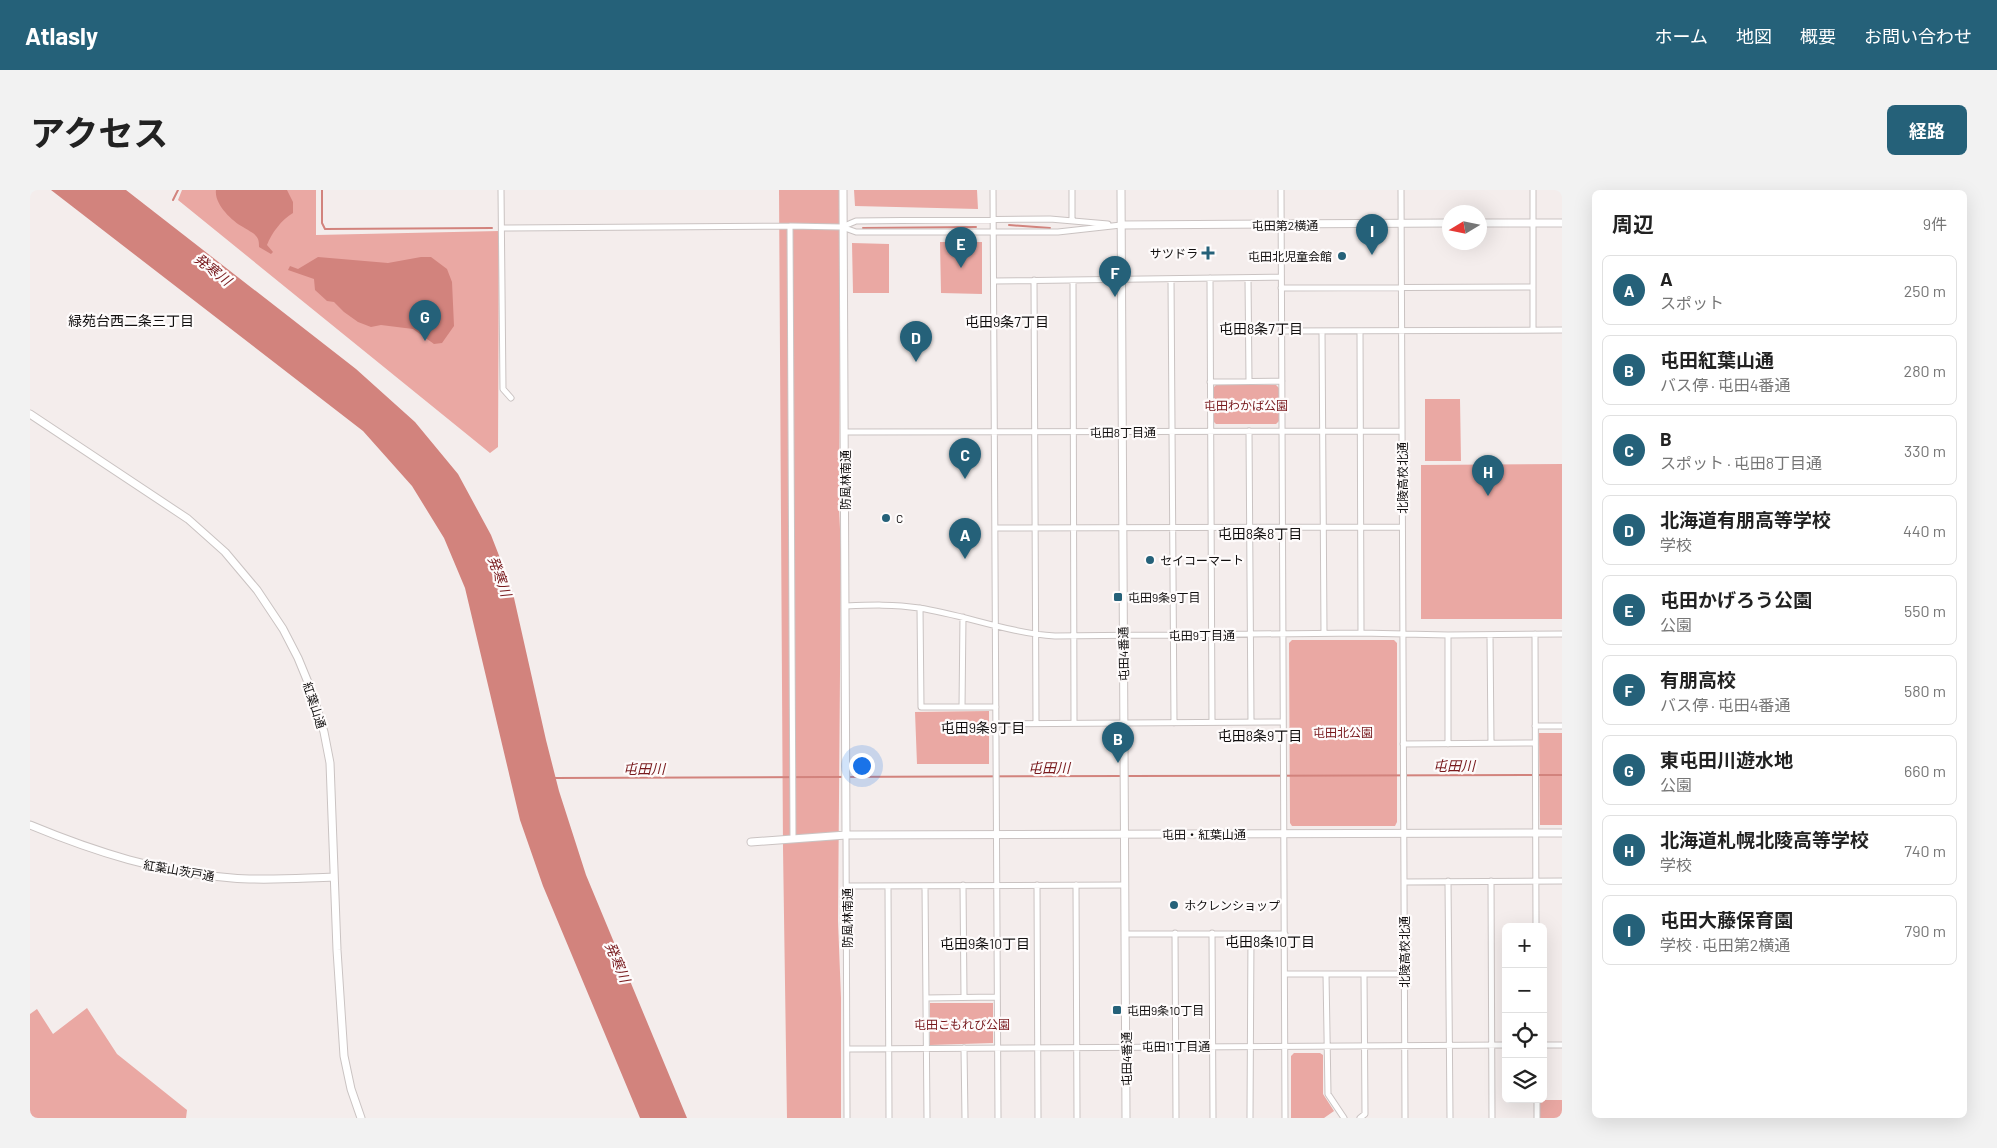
<!DOCTYPE html>
<html lang="ja">
<head>
<meta charset="utf-8">
<style>
  :root { --surface:#fff; --page:#f2f2f2; --text:#222; --muted:#767676; --line:#e0e0e0; --accent:#256179 }
  body { margin:0; font-family:Barlow,"Noto Sans JP",sans-serif; background:var(--page); color:var(--text) }
  .controls { position:absolute; right:15px; bottom:15px; display:grid; overflow:hidden; border-radius:8px; box-shadow:0 5px 20px #0002 }
  .controls button { width:45px; height:45px; display:grid; place-items:center; padding:0; border:0; border-bottom:1px solid var(--line); background:var(--surface); color:var(--text); font:25px sans-serif }
  .compass { position:absolute; left:1412px; top:15px; width:45px; height:45px; border-radius:50%; background:var(--surface); box-shadow:0 5px 20px #0002; rotate:260deg }
  .you { position:absolute; left:831px; top:575px; width:18px; height:18px; margin:-12px; border:4px solid #fff; border-radius:50%; background:#1a73e8; box-shadow:0 0 0 8px #1a73e833 }
  .badge { display:grid; place-items:center; width:32px; height:32px; border-radius:50%; background:var(--accent); color:#fff; font-size:16px; font-weight:700 }
  .pin { position:absolute; translate:-50% -41px; filter:drop-shadow(0 1px 2px #0008) }
  .pin::after { content:''; position:absolute; top:26px; width:18px; height:15px; background:inherit; clip-path:polygon(0 0,100% 0,50% 100%) }
  .list { margin:0; padding:0; list-style:none }
  h2 { display:flex; justify-content:space-between; align-items:center; height:65px; margin:0; padding:0 20px; font-size:21px }
  h2 small { font-size:16px; font-weight:400; color:var(--muted) }
  .list li { display:grid; grid-template-columns:32px 1fr auto; gap:15px; align-items:center; box-sizing:border-box; height:70px; margin:0 10px 10px; padding:0 10px; border:1px solid var(--line); border-radius:8px }
  .list b { display:block; font-size:19px; white-space:nowrap }
  .list p { margin:0; font-size:16px; white-space:nowrap; color:var(--muted) }
  .list em { font-size:16px; font-style:normal; color:var(--muted) }
  .icon { flex:none; width:28px; height:28px; fill:none; stroke:currentColor; stroke-width:2; stroke-linecap:round; stroke-linejoin:round }
  .map { position:relative; flex:none; width:1532px; height:928px; overflow:hidden; border-radius:8px }
  header { display:flex; align-items:center; gap:30px; box-sizing:border-box; height:70px; padding:0 25px; background:var(--accent); color:#fff }
  header strong { font-size:24px }
  nav { display:flex; gap:28px; margin-inline-start:auto; font-size:18px }
  .intro { display:flex; align-items:center; justify-content:space-between; box-sizing:border-box; height:120px; padding:0 30px }
  h1 { margin:0; font-size:35px }
  .button { padding:12px 22px; border-radius:8px; background:var(--accent); color:#fff; font-size:18px; font-weight:700 }
  main { display:flex; gap:30px; padding:0 30px }
  aside { flex:1; background:var(--surface); border-radius:8px; box-shadow:0 5px 20px #0002 }
  .map>svg:first-child { display:block }
  .green { fill:#eaa8a3 }
  .water { fill:#d2837d }
  .lines { fill:none; stroke-linecap:round; stroke-linejoin:round }
  .stream { stroke:#d2837d; stroke-width:2 }
  .street-casing { stroke:#cac3c2; stroke-width:7 }
  .secondary-casing { stroke:#cac3c2; stroke-width:9 }
  .street { stroke:#fff; stroke-width:5 }
  .secondary { stroke:#fff; stroke-width:7 }
  .poi-dot { fill:#256179; stroke:#fefbfb; stroke-width:2 }
  .labels { text-anchor:middle; dominant-baseline:central; stroke-width:4.5; stroke-linejoin:round; paint-order:stroke }
  .street-label { font-size:12px; fill:#110f0f; stroke:#fefbfb }
  .poi-label { font-size:12px; fill:#110f0f; stroke:#fefbfb; text-anchor:start }
  .park-label { font-size:12px; fill:#77181c; stroke:#fefbfb }
  .water-label { font-size:14px; font-style:italic; fill:#781a1d; stroke:#fefbfb }
  .neighbourhood-label { font-size:14px; fill:#110f0f; stroke:#fefbfb }
</style>
</head>
<body>
<header>
<strong>Atlasly</strong>
<nav><a>ホーム</a><a>地図</a><a>概要</a><a>お問い合わせ</a></nav>
</header>
<div class="intro"><h1>アクセス</h1><a class="button">経路</a></div>
<main>
<div class="map">
<svg width="1532" height="928" viewBox="0 0 1532 928">
  <rect width="100%" height="100%" fill="#f4edec"/>
  <path class="green" d="M152 0H286V45L469 41 468 257 460 263 148 10Z
    M749 0H811L809 317 811 361 808 731 811 808V928H757L753 658Z
    M824 0H947L948 19 825 16Z
    M910 52H952V104L911 103Z
    M822 53 859 54V103H823Z
    M1186 195H1246L1249 198V231L1246 234H1186L1184 232V197Z
    M1395 209H1430L1431 271H1395Z
    M1532 274V429H1391V275Z
    M1262 450H1364L1367 453V632L1365 636H1262L1260 633 1259 453Z
    M959 521V574H887L885 522Z
    M1509 543H1532V635H1510Z
    M900 813H963V853L900 855Z
    M57 818 87 864 157 920 156 928H0V824L7 819 23 844Z
    M1264 863H1290L1293 865V904L1304 921 1294 928H1261V866Z
    M1510 910H1532V928H1510Z"/>
  <path class="water" d="M21 0H96L326 179 385 232 428 284 461 345 482 399 516 550 529 601 556 685 657 928H610L513 696 490 630 435 398 414 348 382 296 333 241Z
    M186 0H257L263 12V23C252 29 241 44 237 55L243 62 241 64 229 57C229 53 229 49 226 46 223 42 217 40 213 37 202 31 184 14 186 0Z
    M288 67 358 73 391 67H401L417 79 422 92 424 136 412 153 404 154 383 139 351 135 341 137 328 132 314 122 304 112 297 111 285 100 284 89 258 80 260 76 268 79Z"/>
  <g class="lines">
    <path class="stream" d="M292 0V33L295 39 462 38
      M143 10 148 0
      M979 35 1020 38
      M833 38 946 37
      M1097 586 1532 585
      M524 588 1092 586"/>
    <g class="street-casing">
      <path id="street" d="M471 0 473 199 481 208
        M963 0 968 928
        M1042 0V31
        M1251 0 1255 928
        M1371 0 1375 928
        M1503 0V140
        M760 36 812 37 826 42H1028L1091 35
        M812 37 826 31 1020 29 1078 34
        M472 38 760 36 763 649
        M1180 88 1182 532
        M1218 88 1219 191
        M1141 89 1144 533
        M1004 90 1006 533
        M1043 90 1044 533
        M964 91 1251 87
        M1251 98 1503 97
        M1251 141 1532 140
        M1292 141 1294 443
        M1330 141 1331 443
        M1180 192 1252 191
        M1219 241 1221 532
        M814 242 1372 241
        M965 338 1372 337
        M815 416C840 415 864 414 889 418 935 425 978 443 1025 446L1331 443 1418 445 1532 444
        M890 418 891 517H966
        M1505 444 1506 737
        M1418 445V554
        M1460 445 1461 553
        M932 517 933 427
        M966 534 1253 532
        M1505 536H1532
        M1373 554 1504 553
        M816 645 817 928
        M1418 691 1420 928
        M1461 691 1462 928
        M1374 692 1532 691
        M933 695 934 807
        M1007 695 1008 928
        M1046 695 1047 928
        M817 696 1095 695
        M858 696 859 928
        M895 696 897 928
        M1145 743 1146 928
        M1182 743 1183 928
        M1096 744H1255
        M1255 784H1374
        M1296 784 1298 904 1314 928
        M896 808 967 807
        M1513 855H1532
        M934 858 935 928
        M817 859 1476 855
        M1507 909V928
        M1220 928 1221 744
        M1330 928 1335 924 1334 784"/>
    </g>
    <g class="secondary-casing">
      <path id="secondary" d="M813 0 816 645
        M1091 0 1096 928
        M1450 33H1532
        M1091 35 1420 33
        M0 224 158 329 195 362 227 400 253 439 268 468 282 502 294 542 300 573 307 760 314 866 321 899 331 928
        M0 635C65 662 131 683 202 688 236 691 270 688 304 687
        M721 652 816 645 1532 643"/>
    </g>
    <use href="#street" class="street"/>
    <use href="#secondary" class="secondary"/>
  </g>
  <g class="poi-dot">
    <path d="M1175.5 55.5h5v5h5v5h-5v5h-5v-5h-5v-5h5z"/>
    <circle cx="1312" cy="66" r="5"/>
    <circle cx="856" cy="328" r="5"/>
    <circle cx="1120" cy="370" r="5"/>
    <rect x="1083" y="402" width="10" height="10" rx="2.5"/>
    <circle cx="1144" cy="715" r="5"/>
    <rect x="1082" y="815" width="10" height="10" rx="2.5"/>
  </g>
  <g class="labels">
    <g class="street-label">
      <text x="1255" y="35">屯田第2横通</text>
      <text x="1093" y="242">屯田8丁目通</text>
      <text transform="translate(1372 288) rotate(-90)">北陵高校北通</text>
      <text transform="translate(815 290) rotate(-90)">防風林南通</text>
      <text x="1172" y="445">屯田9丁目通</text>
      <text transform="translate(1093 464) rotate(-91)">屯田4番通</text>
      <text transform="translate(285 515) rotate(72)">紅葉山通</text>
      <text x="1174" y="644">屯田・紅葉山通</text>
      <text transform="translate(149 680) rotate(10)">紅葉山茨戸通</text>
      <text transform="translate(817 728) rotate(-90)">防風林南通</text>
      <text transform="translate(1374 762) rotate(-90)">北陵高校北通</text>
      <text x="1146" y="856">屯田11丁目通</text>
      <text transform="translate(1096 869) rotate(-90)">屯田4番通</text>
    </g>
    <g class="poi-label">
      <text x="1168" y="63" text-anchor="end">サツドラ</text>
      <text x="1302" y="66" text-anchor="end">屯田北児童会館</text>
      <text x="866" y="328">C</text>
      <text x="1130" y="370">セイコーマート</text>
      <text x="1098" y="407">屯田9条9丁目</text>
      <text x="1154" y="715">ホクレンショップ</text>
      <text x="1097" y="820">屯田9条10丁目</text>
    </g>
    <g class="park-label">
      <text x="1216" y="215">屯田わかば公園</text>
      <text x="1313" y="542">屯田北公園</text>
      <text x="932" y="834">屯田こもれび公園</text>
    </g>
    <g class="water-label">
      <text transform="translate(183 79) rotate(38)">発寒川</text>
      <text transform="translate(470 386) rotate(70)">発寒川</text>
      <text x="1424" y="575">屯田川</text>
      <text x="1019" y="577">屯田川</text>
      <text x="614" y="578">屯田川</text>
      <text transform="translate(588 772) rotate(67)">発寒川</text>
    </g>
    <g class="neighbourhood-label">
      <text x="101" y="130">緑苑台西二条三丁目</text>
      <text x="977" y="131">屯田9条7丁目</text>
      <text x="1231" y="138">屯田8条7丁目</text>
      <text x="1230" y="343">屯田8条8丁目</text>
      <text x="953" y="537">屯田9条9丁目</text>
      <text x="1230" y="545">屯田8条9丁目</text>
      <text x="1240" y="751">屯田8条10丁目</text>
      <text x="955" y="753">屯田9条10丁目</text>
    </g>
  </g>
</svg>
<div class="controls">
<button>+</button>
<button>−</button>
<button><svg class="icon" aria-label="locate" viewBox="0 0 24 24"><circle cx="12" cy="12" r="6"/><path d="M12 2v4M12 18v4M2 12h4M18 12h4"/></svg></button>
<button><svg class="icon" aria-label="layers" viewBox="0 0 24 24"><path d="M12 4l9 5-9 5-9-5zM3 14l9 5 9-5"/></svg></button>
</div>
<svg class="compass" viewBox="-18 -18 36 36"><path d="M0-13l5 13h-10z" fill="#e53935"/><path d="M0 13l5-13h-10z" fill="#767676"/></svg>
<div class="you"></div>
<div class="pin badge" style="left:935px;top:369px">A</div>
<div class="pin badge" style="left:1088px;top:573px">B</div>
<div class="pin badge" style="left:935px;top:289px">C</div>
<div class="pin badge" style="left:886px;top:172px">D</div>
<div class="pin badge" style="left:931px;top:78px">E</div>
<div class="pin badge" style="left:1085px;top:107px">F</div>
<div class="pin badge" style="left:395px;top:151px">G</div>
<div class="pin badge" style="left:1458px;top:306px">H</div>
<div class="pin badge" style="left:1342px;top:65px">I</div>
</div>
<aside>
<h2>周辺<small>9件</small></h2>
<ul class="list">
<li><span class="badge">A</span><div><b>A</b><p>スポット</p></div><em>250 m</em></li>
<li><span class="badge">B</span><div><b>屯田紅葉山通</b><p>バス停 · 屯田4番通</p></div><em>280 m</em></li>
<li><span class="badge">C</span><div><b>B</b><p>スポット · 屯田8丁目通</p></div><em>330 m</em></li>
<li><span class="badge">D</span><div><b>北海道有朋高等学校</b><p>学校</p></div><em>440 m</em></li>
<li><span class="badge">E</span><div><b>屯田かげろう公園</b><p>公園</p></div><em>550 m</em></li>
<li><span class="badge">F</span><div><b>有朋高校</b><p>バス停 · 屯田4番通</p></div><em>580 m</em></li>
<li><span class="badge">G</span><div><b>東屯田川遊水地</b><p>公園</p></div><em>660 m</em></li>
<li><span class="badge">H</span><div><b>北海道札幌北陵高等学校</b><p>学校</p></div><em>740 m</em></li>
<li><span class="badge">I</span><div><b>屯田大藤保育園</b><p>学校 · 屯田第2横通</p></div><em>790 m</em></li>
</ul>
</aside>
</main>
</body>
</html>
